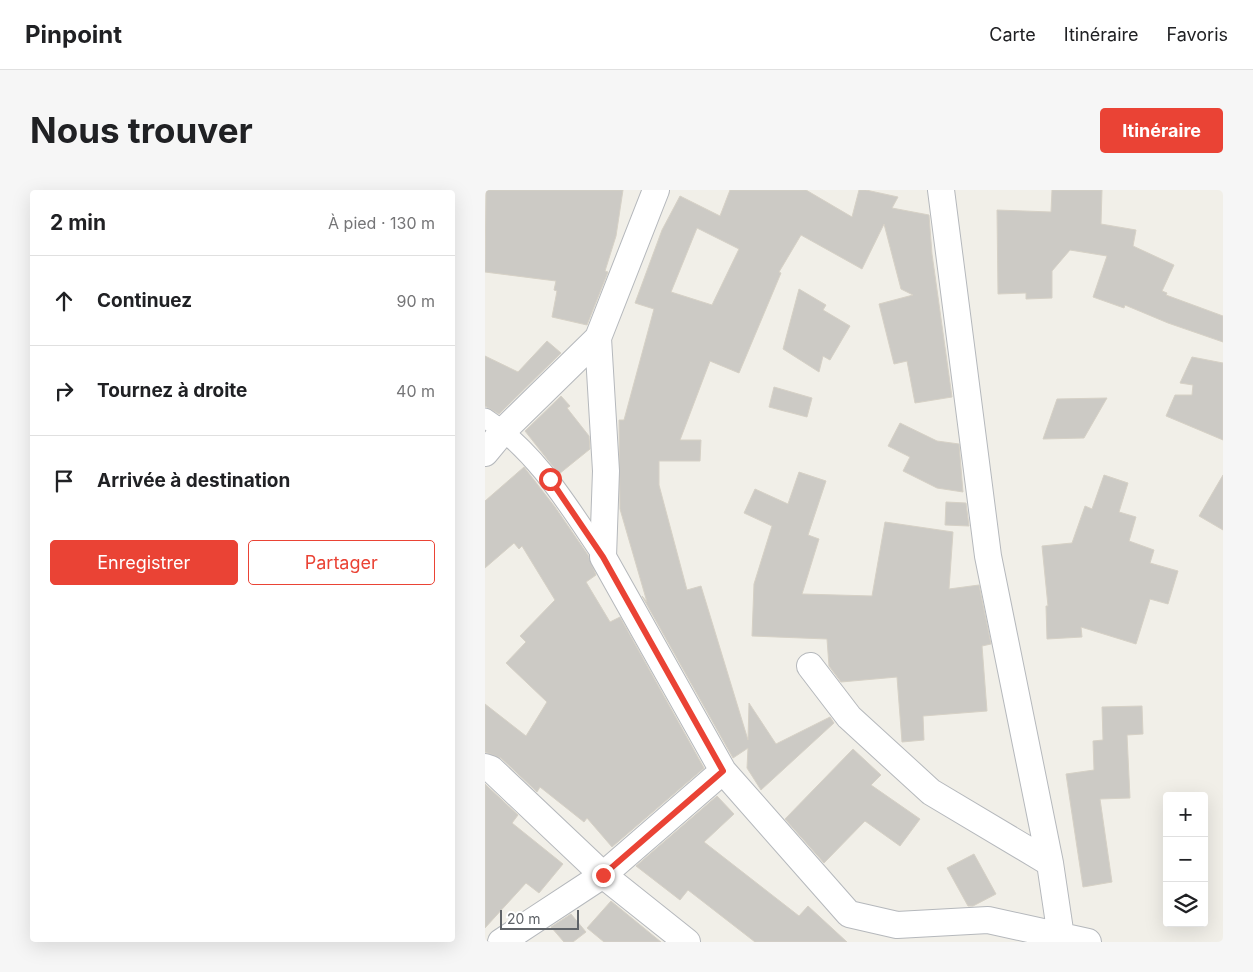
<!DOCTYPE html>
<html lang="fr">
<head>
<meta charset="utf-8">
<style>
  :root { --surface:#fff; --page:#f6f6f6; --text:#202124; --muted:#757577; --line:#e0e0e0; --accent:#ea4335 }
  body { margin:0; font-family:Inter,sans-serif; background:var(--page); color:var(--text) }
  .controls { position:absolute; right:15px; bottom:15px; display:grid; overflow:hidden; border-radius:5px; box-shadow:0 5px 20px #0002 }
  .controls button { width:45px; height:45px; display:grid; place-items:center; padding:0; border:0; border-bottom:1px solid var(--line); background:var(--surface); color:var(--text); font:25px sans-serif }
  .scale { position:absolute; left:15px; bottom:12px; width:79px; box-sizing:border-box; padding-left:5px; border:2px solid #5f6368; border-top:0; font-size:14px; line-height:18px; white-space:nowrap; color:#5f6368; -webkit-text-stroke:4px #fff; paint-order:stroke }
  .stop { position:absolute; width:15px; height:15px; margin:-11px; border:4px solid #ea4335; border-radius:50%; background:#fff }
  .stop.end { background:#ea4335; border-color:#fff; box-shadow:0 1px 5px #0008 }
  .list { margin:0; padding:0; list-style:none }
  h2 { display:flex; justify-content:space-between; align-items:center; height:65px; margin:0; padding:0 20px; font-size:21px }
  h2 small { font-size:16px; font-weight:400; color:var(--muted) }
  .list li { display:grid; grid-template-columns:32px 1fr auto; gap:15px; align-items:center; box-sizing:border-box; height:90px; padding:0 20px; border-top:1px solid var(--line) }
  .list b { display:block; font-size:19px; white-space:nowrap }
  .list em { font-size:16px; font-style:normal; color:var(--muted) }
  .actions { display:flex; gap:10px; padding:15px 20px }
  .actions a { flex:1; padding:11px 0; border:1px solid var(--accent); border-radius:5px; text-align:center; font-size:18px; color:var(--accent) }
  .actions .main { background:var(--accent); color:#fff }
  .icon { flex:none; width:28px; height:28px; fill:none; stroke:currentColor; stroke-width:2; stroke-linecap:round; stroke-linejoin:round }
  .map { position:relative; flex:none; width:738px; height:752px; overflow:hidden; border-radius:5px }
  header { display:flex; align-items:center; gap:30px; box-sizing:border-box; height:70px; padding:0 25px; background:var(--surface); border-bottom:1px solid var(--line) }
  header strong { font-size:24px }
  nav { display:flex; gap:28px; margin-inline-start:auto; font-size:18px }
  .intro { display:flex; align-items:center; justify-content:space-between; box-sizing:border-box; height:120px; padding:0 30px }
  h1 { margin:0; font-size:35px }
  .button { padding:12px 22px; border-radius:5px; background:var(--accent); color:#fff; font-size:18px; font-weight:700 }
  main { display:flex; gap:30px; padding:0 30px }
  aside { flex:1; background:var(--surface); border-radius:5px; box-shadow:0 5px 20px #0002 }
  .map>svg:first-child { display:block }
  .building { fill:#cccac5; stroke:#d6d1c6; fill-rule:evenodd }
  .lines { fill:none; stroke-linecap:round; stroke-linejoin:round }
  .pedestrian-casing { stroke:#b5b8bc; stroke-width:21 }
  .minor-casing { stroke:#b5b8bc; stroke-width:28 }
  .pedestrian { stroke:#fff; stroke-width:19 }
  .minor { stroke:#fff; stroke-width:26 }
  .route { stroke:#ea4335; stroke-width:6 }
</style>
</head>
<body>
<header>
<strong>Pinpoint</strong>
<nav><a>Carte</a><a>Itinéraire</a><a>Favoris</a></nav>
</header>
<div class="intro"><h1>Nous trouver</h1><a class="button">Itinéraire</a></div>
<main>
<aside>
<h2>2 min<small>À pied · 130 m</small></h2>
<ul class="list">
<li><svg class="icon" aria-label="ahead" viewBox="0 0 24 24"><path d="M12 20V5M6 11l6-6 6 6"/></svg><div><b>Continuez</b></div><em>90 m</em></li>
<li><svg class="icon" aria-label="right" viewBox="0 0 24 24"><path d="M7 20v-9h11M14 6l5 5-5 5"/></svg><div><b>Tournez à droite</b></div><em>40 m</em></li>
<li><svg class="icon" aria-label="arrive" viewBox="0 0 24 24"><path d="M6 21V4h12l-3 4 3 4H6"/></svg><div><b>Arrivée à destination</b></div></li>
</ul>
<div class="actions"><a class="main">Enregistrer</a><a>Partager</a></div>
</aside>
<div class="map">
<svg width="738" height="752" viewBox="0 0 738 752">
  <rect width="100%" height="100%" fill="#f1efe8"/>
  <path class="building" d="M1 0H138L131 46 120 81 123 82 102 135 67 127 72 101 69 100 71 91 0 82Z
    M245 0H321L367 27 374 0H381L413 7 407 18 444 25 447 64 467 207 430 213 422 171 409 174 394 114 428 105 416 99 399 34 377 79 316 45 294 82 296 83 254 183 225 171 195 250H216L215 271H174V295L202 400 216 396 263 550 264 513 291 554 345 527 349 533 276 600 262 578 263 558 248 568 157 406 162 412 135 319 134 230H139L169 119 150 113 177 40 195 6 235 26ZM212 38 254 59 227 115 186 102Z
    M567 0H617L616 34 651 40 648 56 689 75 677 101 682 103 681 105 738 126V152L683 133 640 115 639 118 608 107 622 66 585 60 567 81V108L541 109V103L513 104 512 20 566 22Z
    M314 99 341 115 338 120 365 136 345 170 338 166 334 182 298 159Z
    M62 151 76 163 14 224 0 216V166L33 182Z
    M707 167 738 173V250L681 226 690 205H707L708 195 695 193Z
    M289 197 327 208 322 227 284 217Z
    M76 206 85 216 82 218 104 246 105 259 74 284 40 241Z
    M622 208 599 248 558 249 572 209Z
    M415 233 452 251 474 254 478 302 452 298 418 281 425 267 403 256Z
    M39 277 70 317 103 365 111 385 101 392 125 432 135 427 219 578 127 657 102 628 99 632 55 597 52 602 16 568 0 562V514L41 546 62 512 21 473 41 452 35 446 70 410 37 356 34 359 29 353 0 378V311Z
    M314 282 341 291 323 345 334 349 317 404 387 406 400 332 468 342 464 399 494 395 506 454 497 456 502 521 438 526 439 550 417 552 412 487 356 492 344 476 342 449 267 446 269 394 287 336 259 323 270 299 303 314Z
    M619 285 643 293 634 322 651 327 644 351 669 360 665 373 693 381 683 414 665 409 651 454 596 437 597 447 562 449 561 416H563L557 356 587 353 600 316 607 319Z
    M738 285V340L714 326Z
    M461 312 481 313 484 336 460 335Z
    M657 516 658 544 642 545 645 608 615 609 627 692 598 697 581 584 609 580 608 551 618 550 617 517Z
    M368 559 396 585 386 595 435 629 415 656 380 631 339 673 300 629Z
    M0 594 33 625 27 633 78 674 54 703 41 693 0 738Z
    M232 606 249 624 219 652 314 726 323 716 362 752H270L203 700 195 710 151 676Z
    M489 664 511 704 488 716H483L462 678Z
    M126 711 176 752H119L102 738Z
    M86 724 101 742 88 752H79L66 737Z"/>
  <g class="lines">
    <g class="pedestrian-casing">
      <path id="pedestrian" d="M0 228C52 262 84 317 118 367"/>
    </g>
    <g class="minor-casing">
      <path id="minor" d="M171 0 113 148 121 281 118 367 238 581 364 724 412 735 503 730 603 752
        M456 0 503 366 565 673 576 747 575 752
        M0 263 19 240 113 148
        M325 476 364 527 446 602 565 673
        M0 577 6 579 118 685 202 752
        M16 752 118 685 238 581"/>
    </g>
    <use href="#pedestrian" class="pedestrian"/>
    <use href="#minor" class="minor"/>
  </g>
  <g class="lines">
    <path class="route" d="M65 289 118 367 238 581 118 685"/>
  </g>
</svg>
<div class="controls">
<button>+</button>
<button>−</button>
<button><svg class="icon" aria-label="layers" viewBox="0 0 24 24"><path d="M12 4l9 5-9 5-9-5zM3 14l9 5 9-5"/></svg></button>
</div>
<div class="scale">20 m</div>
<div class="stop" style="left:65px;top:289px"></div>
<div class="stop end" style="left:118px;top:685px"></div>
</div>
</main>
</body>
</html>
